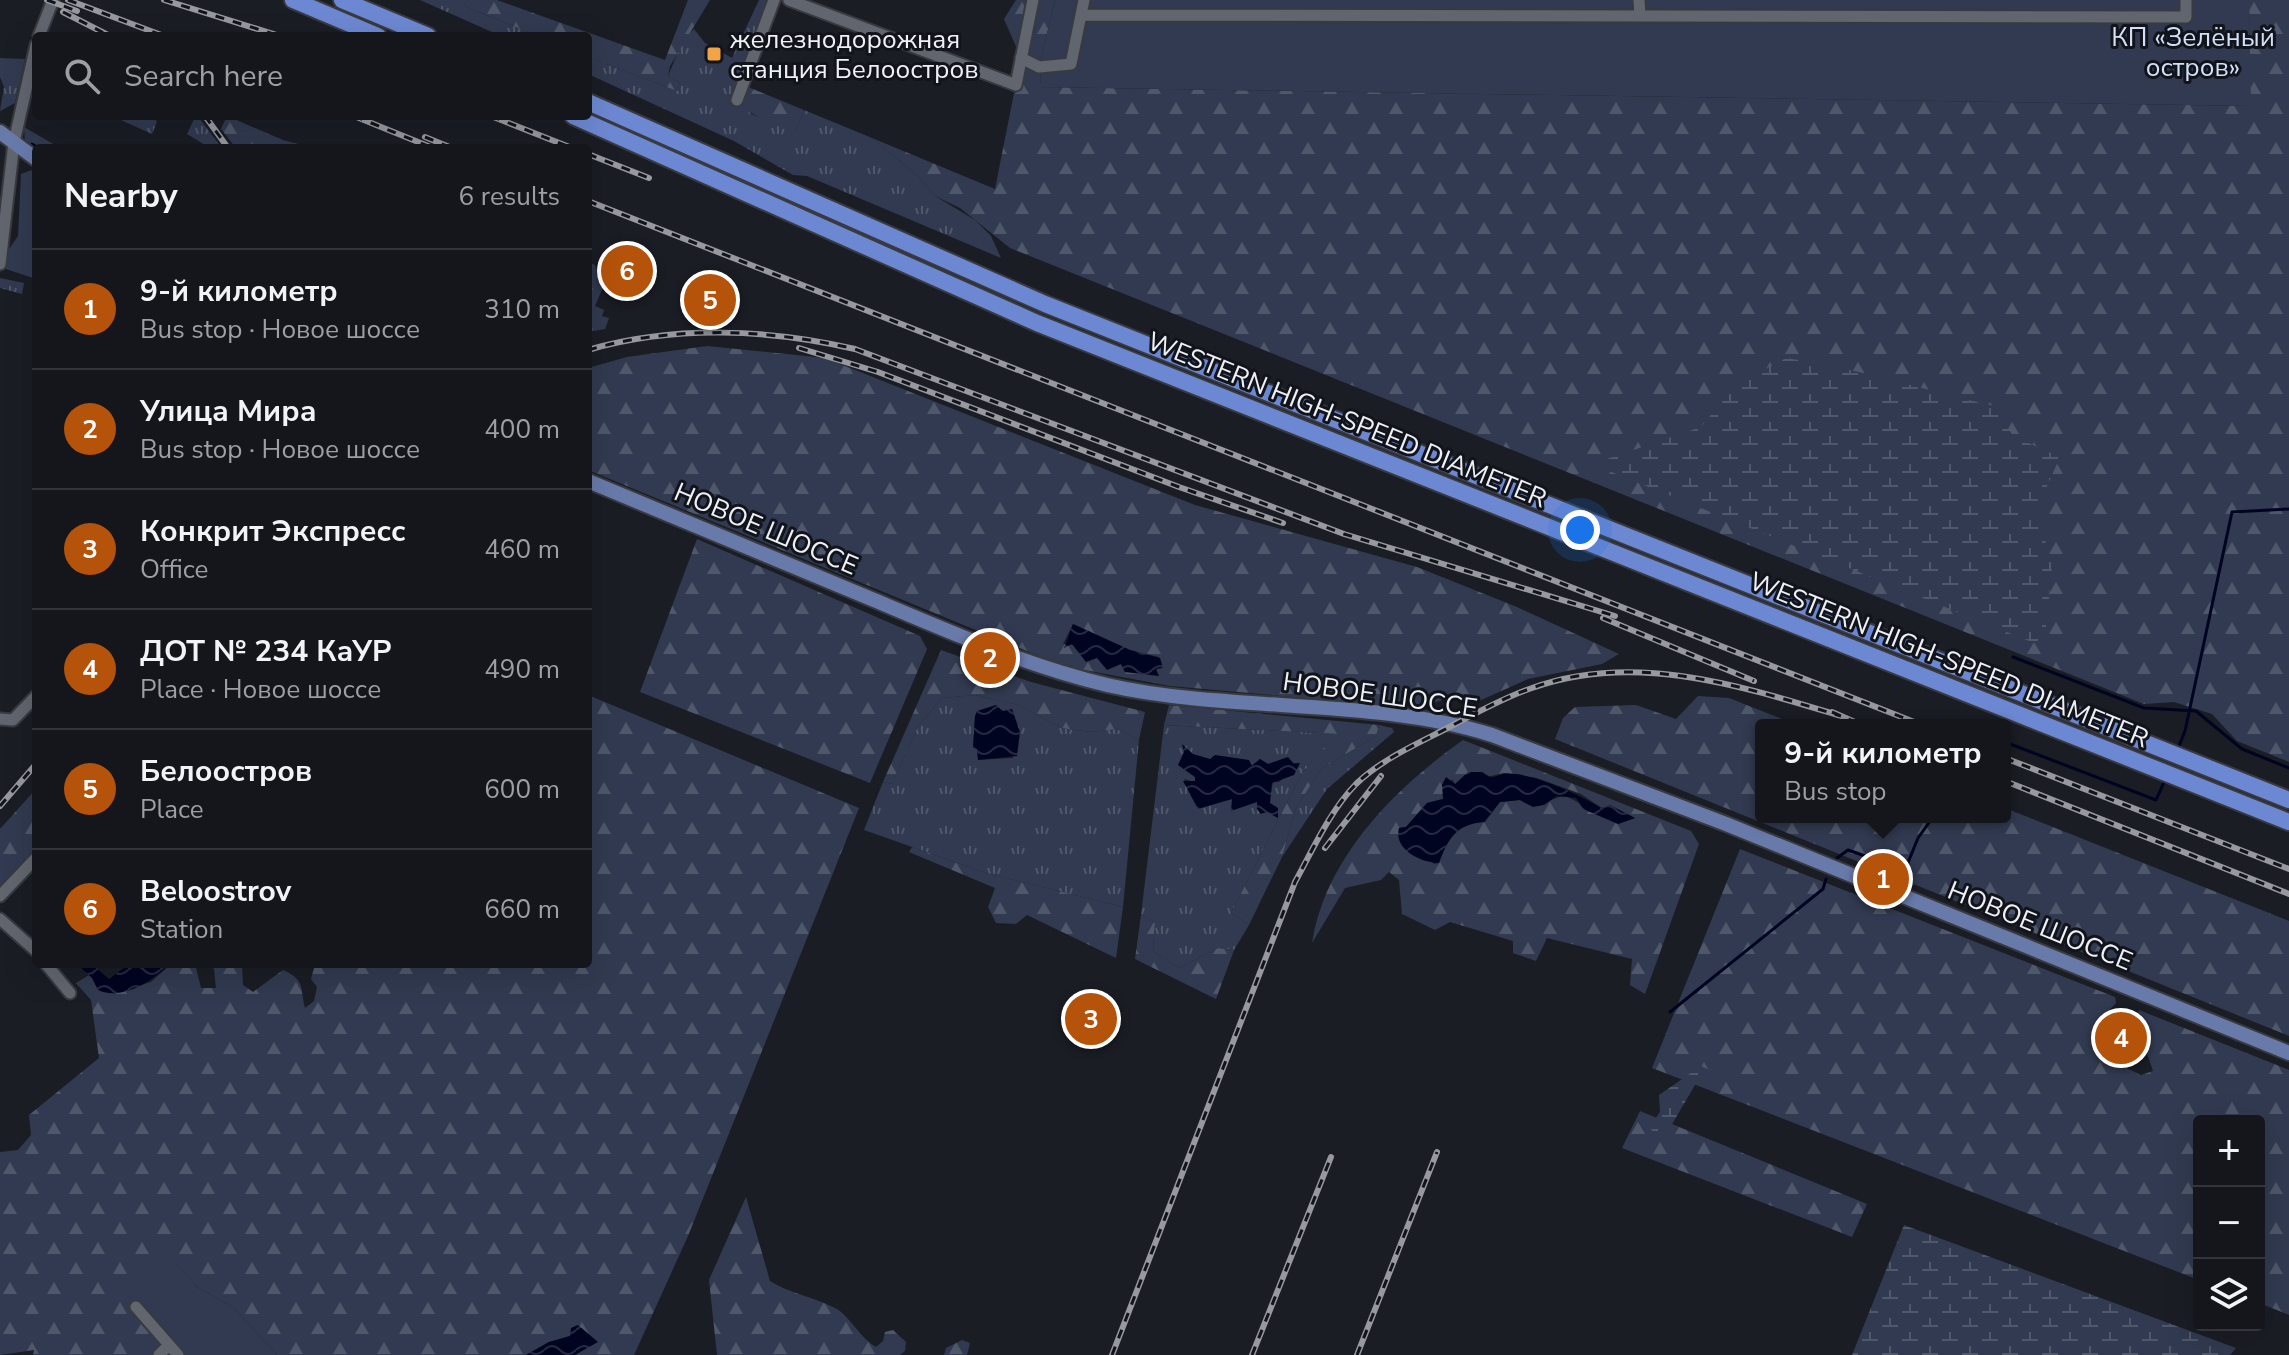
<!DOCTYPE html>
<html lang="en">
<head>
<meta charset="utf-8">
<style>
  :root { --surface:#14161b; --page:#1d1f24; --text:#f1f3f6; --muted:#9d9fa3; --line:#33353a; --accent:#b45309 }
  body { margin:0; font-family:"Nunito Sans",sans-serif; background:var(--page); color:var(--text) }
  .controls { position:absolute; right:24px; bottom:24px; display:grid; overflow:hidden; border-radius:8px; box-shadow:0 8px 32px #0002 }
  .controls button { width:72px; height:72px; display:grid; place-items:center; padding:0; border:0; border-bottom:2px solid var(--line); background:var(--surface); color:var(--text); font:40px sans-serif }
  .you { position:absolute; left:1580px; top:530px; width:28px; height:28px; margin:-20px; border:6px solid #fff; border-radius:50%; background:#1a73e8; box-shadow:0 0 0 12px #1a73e833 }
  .badge { display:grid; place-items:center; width:52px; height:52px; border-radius:50%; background:var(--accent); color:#fff; font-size:26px; font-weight:700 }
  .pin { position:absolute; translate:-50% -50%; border:4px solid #fff; box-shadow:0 2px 8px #0006 }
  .popup { position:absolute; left:1755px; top:719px; width:256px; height:104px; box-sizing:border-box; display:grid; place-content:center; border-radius:8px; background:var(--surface); filter:drop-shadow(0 2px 6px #0005); font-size:26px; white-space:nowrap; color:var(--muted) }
  .popup b { font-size:30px; color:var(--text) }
  .popup::after { content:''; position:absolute; left:50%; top:100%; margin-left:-16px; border:16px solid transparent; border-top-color:var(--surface) }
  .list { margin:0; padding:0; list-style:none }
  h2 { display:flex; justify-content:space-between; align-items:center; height:104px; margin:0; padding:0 32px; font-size:34px }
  h2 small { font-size:26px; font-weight:400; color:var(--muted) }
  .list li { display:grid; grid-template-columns:52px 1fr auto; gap:24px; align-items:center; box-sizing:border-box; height:120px; padding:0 32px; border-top:2px solid var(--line) }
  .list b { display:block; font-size:30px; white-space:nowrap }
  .list p { margin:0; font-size:26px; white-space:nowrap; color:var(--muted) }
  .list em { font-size:26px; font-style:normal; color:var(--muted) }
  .icon { flex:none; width:44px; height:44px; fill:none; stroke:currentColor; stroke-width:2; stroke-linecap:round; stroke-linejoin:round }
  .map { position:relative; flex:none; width:2289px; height:1355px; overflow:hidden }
  .search { position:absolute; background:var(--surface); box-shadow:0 8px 32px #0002; left:32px; top:32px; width:560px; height:88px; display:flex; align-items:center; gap:20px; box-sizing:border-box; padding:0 28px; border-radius:8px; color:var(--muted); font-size:30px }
  .panel { position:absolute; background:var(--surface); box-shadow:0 8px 32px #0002; left:32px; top:144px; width:560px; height:824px; border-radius:8px }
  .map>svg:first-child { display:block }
  .grass { fill:url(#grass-tufts); fill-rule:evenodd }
  .forest { fill:url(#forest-firs); fill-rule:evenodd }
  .wetland { fill:url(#wetland-marsh) }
  .green { fill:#313a50 }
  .water { fill:url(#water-waves) }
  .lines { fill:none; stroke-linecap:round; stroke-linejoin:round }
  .stream { stroke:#010420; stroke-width:3 }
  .minor-casing { stroke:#383a40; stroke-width:15 }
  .major-casing { stroke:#383a40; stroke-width:18 }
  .highway-casing { stroke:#383a40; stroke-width:20 }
  .minor { stroke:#61656d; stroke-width:11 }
  .major { stroke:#687aaa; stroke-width:14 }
  .highway { stroke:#6d88d2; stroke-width:16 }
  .rail-casing { stroke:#97999f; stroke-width:6 }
  .rail { stroke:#11141a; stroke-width:3; stroke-dasharray:9; stroke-linecap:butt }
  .poi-dot { fill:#f3a443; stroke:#11141a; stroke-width:3 }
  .labels { text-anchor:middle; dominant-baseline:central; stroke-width:6; stroke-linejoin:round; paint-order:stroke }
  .park-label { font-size:26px; fill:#d3def8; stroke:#11141a }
  .poi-label { font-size:26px; fill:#eef0f5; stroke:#11141a; text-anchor:start }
  .street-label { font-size:26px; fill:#eef0f5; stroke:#11141a }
</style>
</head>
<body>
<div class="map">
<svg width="2289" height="1355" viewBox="0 0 2289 1355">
  <defs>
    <pattern id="grass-tufts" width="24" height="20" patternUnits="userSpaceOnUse" patternTransform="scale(2)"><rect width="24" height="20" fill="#313a50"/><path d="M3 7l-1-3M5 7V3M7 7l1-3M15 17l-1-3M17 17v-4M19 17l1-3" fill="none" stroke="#4f576a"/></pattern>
    <pattern id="forest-firs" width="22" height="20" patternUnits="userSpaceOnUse" patternTransform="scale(2)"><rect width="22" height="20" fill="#313a50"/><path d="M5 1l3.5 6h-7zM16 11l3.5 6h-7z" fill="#4f576a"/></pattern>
    <pattern id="wetland-marsh" width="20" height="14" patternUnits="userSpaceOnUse" patternTransform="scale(2)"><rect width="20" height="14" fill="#313a50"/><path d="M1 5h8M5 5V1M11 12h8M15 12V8" fill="none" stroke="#4f576a"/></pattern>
    <pattern id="water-waves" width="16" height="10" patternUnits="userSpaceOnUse" patternTransform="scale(2)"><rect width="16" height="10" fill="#010420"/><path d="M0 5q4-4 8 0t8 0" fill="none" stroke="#262941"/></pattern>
  </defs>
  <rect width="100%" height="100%" fill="#1a1d24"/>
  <path class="grass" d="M420 0H464V5L471 9 538 36H501Z
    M759 0H773L738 99 751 114 796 130 804 110 872 138 919 177 935 196 975 220 991 236 1001 258 807 176 793 175 734 141 588 74V57L677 91 680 83 668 76 683 40 694 29 705 43 732 58Z
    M0 58 25 59 15 103 0 111 4 87 0 77Z
    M112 116H152L157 122 152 134Z
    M195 117 199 118 222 148H210L187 134Z
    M24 127 60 148H36V152L25 143Z
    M588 262 595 265 603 287 595 306 604 310 602 316 609 318 605 329 588 332Z
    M0 278 24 283 22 294 0 288Z
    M975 695 1019 705 1061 728 1091 732 1117 729 1139 740 1123 907 986 873 864 830 883 782 892 784 918 726 942 698ZM987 711H1003L1013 718V758L978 760 977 749 973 747 975 716Z
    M1164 725 1339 734 1302 773 1231 913 1249 925 1234 950 1218 948 1179 968 1153 951 1155 922 1141 915ZM1185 752 1209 759 1244 761 1251 766 1260 759 1268 764 1299 763 1279 782H1273L1267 812 1261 813 1257 809 1258 801 1233 799 1204 805 1192 798 1184 779 1195 782V777L1181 767Z
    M1379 725 1392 728 1394 732 1327 789 1282 857 1296 808 1321 769 1376 736Z"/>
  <path class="forest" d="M464 0H497L665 60 688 0H710L670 66 668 76 680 83 677 91 588 57V36H538L471 9 464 5Z
    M1016 0H1055L1041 59 1040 87 2250 106 2249 0H2289V762L2237 741 2212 714 2174 702 2144 704 1010 248 960 208 935 196 919 177 872 138 995 189 1021 58 1004 19Z
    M743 85 804 110 796 130 790 132 741 108 738 99Z
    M227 116 283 140 312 148H236L221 129Z
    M707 346 825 358 1195 505 1417 567 1517 607 1619 654 1602 664 1528 679 1472 704 1452 697 1417 708 1170 686 1063 666 588 470V368L627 357ZM1073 624 1130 650 1159 657 1156 673 1125 672 1121 664C1099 666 1084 643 1063 644Z
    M697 539 920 636 927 649 870 783 640 692Z
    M941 650 1031 682 1145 712 1139 740 1117 729 1091 732 1061 728 1019 705 975 695 942 698 918 726 892 784 883 782Z
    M588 695 859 808 688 1236 634 1355H575L570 1336 549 1342 526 1355H277L233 1307 197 1287 161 1246 130 1299 166 1343 155 1355H33L34 1350 0 1355V1152L18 1150 31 1135 29 1115 99 1058 91 1000 76 983 89 975 114 994 151 982 171 964H195L201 988H216L214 969 207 964H238L242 967 243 985 253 992 283 970C306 980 300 989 305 1008L314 1001 317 987 311 979 315 964H588Z
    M1698 696 1729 698 1797 725H1761V817H2005V808L2289 921V1036L1555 739 1563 718 1575 707 1636 705 1676 719Z
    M1169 705 1379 725 1376 736 1321 769 1296 808 1282 857 1249 925 1231 913 1302 773 1338 734 1164 725Z
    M1463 740 1691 831 1699 844 1645 994 1630 985 1632 959 1547 938 1536 961 1513 953V941L1450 922 1435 930 1402 914 1399 880 1389 872 1381 880 1345 888 1312 943C1325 858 1395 788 1463 740ZM1504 773 1537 778 1581 794 1602 808 1610 806 1635 818 1618 824 1566 796C1549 797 1537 813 1520 800L1500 802 1485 822C1456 824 1448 838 1439 863L1434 864 1399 828 1406 827 1427 803 1443 799 1452 779 1455 784Z
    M36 789V848L0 887V829Z
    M912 847 986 873 1123 907 1116 958 1027 915 1016 924 996 923 988 907 995 888 909 852Z
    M1740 849 2115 997 2116 1003 2093 1027 2095 1053 2141 1075 2153 1071 2136 1021 2139 1010 2289 1070V1315L2259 1303V1121H2199V1280L1652 1068Z
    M1141 915 1155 922 1153 951 1179 968 1218 948 1234 950 1216 999 1135 959Z
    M1640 1111 1867 1204 1852 1237 1622 1148Z
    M746 1197 770 1281C791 1294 814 1297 835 1308 849 1315 859 1337 876 1347L883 1341 885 1332 893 1330 906 1342 905 1351 900 1355H717L709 1280Z
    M962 1340 970 1343 967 1355H944L946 1348Z"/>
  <path class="wetland" d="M1786 358C1856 368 1924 390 1994 406L2013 436 2060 457 2037 509 2052 567 2044 647 1592 464 1701 427 1735 385Z
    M1701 1066 1714 1072 1695 1085 1664 1138 1652 1133 1651 1125 1660 1112 1659 1095Z
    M1904 1225 2236 1348 2230 1355H1852Z"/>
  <path class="green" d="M1055 0H2249L2251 106 1040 87 1041 59Z
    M32 170 36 172V279L3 268 5 255 18 236 21 174Z
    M161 1245 197 1287 233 1307 277 1355H155L166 1343 129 1299Z"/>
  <path class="water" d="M1073 624 1130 650 1160 658 1163 668 1156 669 1159 676 1125 672 1121 664 1107 670 1097 658 1086 662 1072 644 1064 648Z
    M996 705 1003 711 1012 709 1020 732 1017 756 978 760 977 749 973 748 975 716 977 711Z
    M1182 744 1193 754 1210 759 1215 755 1249 760 1252 766 1260 759 1268 764 1288 757 1294 764 1300 763 1294 775 1272 783 1270 803 1278 808V818L1267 812 1261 814 1257 809V802L1231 811 1232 799 1198 809 1183 781H1195V777L1178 765 1184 752Z
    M1468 772H1482L1490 777C1495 777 1498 775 1503 774 1527 770 1581 795 1601 808L1610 805 1635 818 1618 824 1583 809 1576 798 1557 796 1544 805 1533 807 1520 800 1500 802 1484 822C1456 824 1448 839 1439 863 1422 863 1393 850 1399 828L1406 827 1427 803 1443 799 1442 785 1446 777 1455 784Z
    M77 964H92L109 979 129 964H170C152 981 123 1001 98 990L92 978Z
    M578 1325 598 1342 575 1355H526L549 1342 570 1336 571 1328Z"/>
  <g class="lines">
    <path class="stream" d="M32 144 38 148
      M2013 657 2144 708 2196 711 2242 749 2289 768
      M2005 742 2156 800 2165 780
      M2177 751 2185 731 2232 512 2289 509
      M1837 858 1848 850 1905 870 1918 838 1933 817
      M1670 1012 1823 889 1826 879"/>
    <g class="minor-casing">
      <path id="minor" d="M789 0 1016 85 1033 0
        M1639 0 1640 16
        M1081 15 2186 17V0
        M39 36 53 0
        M1021 58 1039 67 1071 64 1084 0
        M737 100 774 0
        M0 264 14 142 36 45
        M0 719 13 720 36 696
        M0 896 36 858
        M0 919 36 951
        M46 964 70 993
        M136 1307 178 1355
        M159 1355 168 1346"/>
    </g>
    <g class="major-casing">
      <path id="major" d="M0 132 36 159
        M588 481C683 521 779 560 874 600 950 632 1027 666 1107 685 1230 713 1373 697 1492 735L1726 824 2289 1053"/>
    </g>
    <g class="highway-casing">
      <path id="highway" d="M293 0 378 36
        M342 0 428 36
        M588 102 1045 304 2289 800
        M573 116 1037 323 2289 822"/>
    </g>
    <use href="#minor" class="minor"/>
    <use href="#major" class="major"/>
    <use href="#highway" class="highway"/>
    <g class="rail-casing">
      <path id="rail" d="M47 0 77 11
        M68 0 164 36
        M164 0 280 36
        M63 12 110 36
        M205 116 228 148
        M354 116 433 148
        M491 116 572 148
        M425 137 452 148
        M588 154 649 178
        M588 201 1922 725
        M799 348 878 372 1179 487 1283 523
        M588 350C674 325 769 329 855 349L1344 534 1615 616
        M1603 618 1754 681
        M1832 712 1862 725
        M2005 758 2289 869
        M2005 781 2289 894
        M0 806 36 764
        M1325 848 1381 776
        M1112 1355 1295 882C1313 849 1330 811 1356 784 1384 757 1422 742 1455 724 1480 711 1505 697 1532 688 1634 651 1742 686 1841 716
        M1252 1355 1331 1157
        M1357 1355 1437 1152"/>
    </g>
    <use href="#rail" class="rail"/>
  </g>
  <rect class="poi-dot" x="706" y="46" width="16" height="16" rx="4"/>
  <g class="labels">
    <g class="park-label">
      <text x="2193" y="37">КП «Зелёный<tspan x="2193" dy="30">остров»</tspan></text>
    </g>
    <g class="poi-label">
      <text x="730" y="39">железнодорожная<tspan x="730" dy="30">станция Белоостров</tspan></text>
    </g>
    <g class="street-label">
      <text transform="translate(1347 420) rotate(22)">WESTERN HIGH-SPEED DIAMETER</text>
      <text transform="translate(766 529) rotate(23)">НОВОЕ ШОССЕ</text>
      <text transform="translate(1949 660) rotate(22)">WESTERN HIGH-SPEED DIAMETER</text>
      <text transform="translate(1380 695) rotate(8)">НОВОЕ ШОССЕ</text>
      <text transform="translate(2040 926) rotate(22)">НОВОЕ ШОССЕ</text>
    </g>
  </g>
</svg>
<div class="controls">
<button>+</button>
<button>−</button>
<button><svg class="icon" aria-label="layers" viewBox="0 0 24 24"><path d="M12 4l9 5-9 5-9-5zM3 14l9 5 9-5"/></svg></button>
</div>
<div class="you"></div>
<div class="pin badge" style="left:1883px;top:879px">1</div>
<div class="popup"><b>9-й километр</b>Bus stop</div>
<div class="pin badge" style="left:990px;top:658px">2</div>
<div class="pin badge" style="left:1091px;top:1019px">3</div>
<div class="pin badge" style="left:2121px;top:1038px">4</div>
<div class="pin badge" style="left:710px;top:300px">5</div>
<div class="pin badge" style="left:627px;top:271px">6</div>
<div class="search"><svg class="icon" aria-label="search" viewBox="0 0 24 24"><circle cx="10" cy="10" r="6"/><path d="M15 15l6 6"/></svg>Search here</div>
<section class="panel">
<h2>Nearby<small>6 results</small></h2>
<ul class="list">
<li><span class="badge">1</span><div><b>9-й километр</b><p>Bus stop · Новое шоссе</p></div><em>310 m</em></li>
<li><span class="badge">2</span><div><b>Улица Мира</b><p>Bus stop · Новое шоссе</p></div><em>400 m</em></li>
<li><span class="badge">3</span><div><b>Конкрит Экспресс</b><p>Office</p></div><em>460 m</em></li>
<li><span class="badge">4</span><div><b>ДОТ № 234 КаУР</b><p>Place · Новое шоссе</p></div><em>490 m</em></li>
<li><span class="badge">5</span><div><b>Белоостров</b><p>Place</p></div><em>600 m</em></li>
<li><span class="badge">6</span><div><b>Beloostrov</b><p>Station</p></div><em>660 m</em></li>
</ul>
</section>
</div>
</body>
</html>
